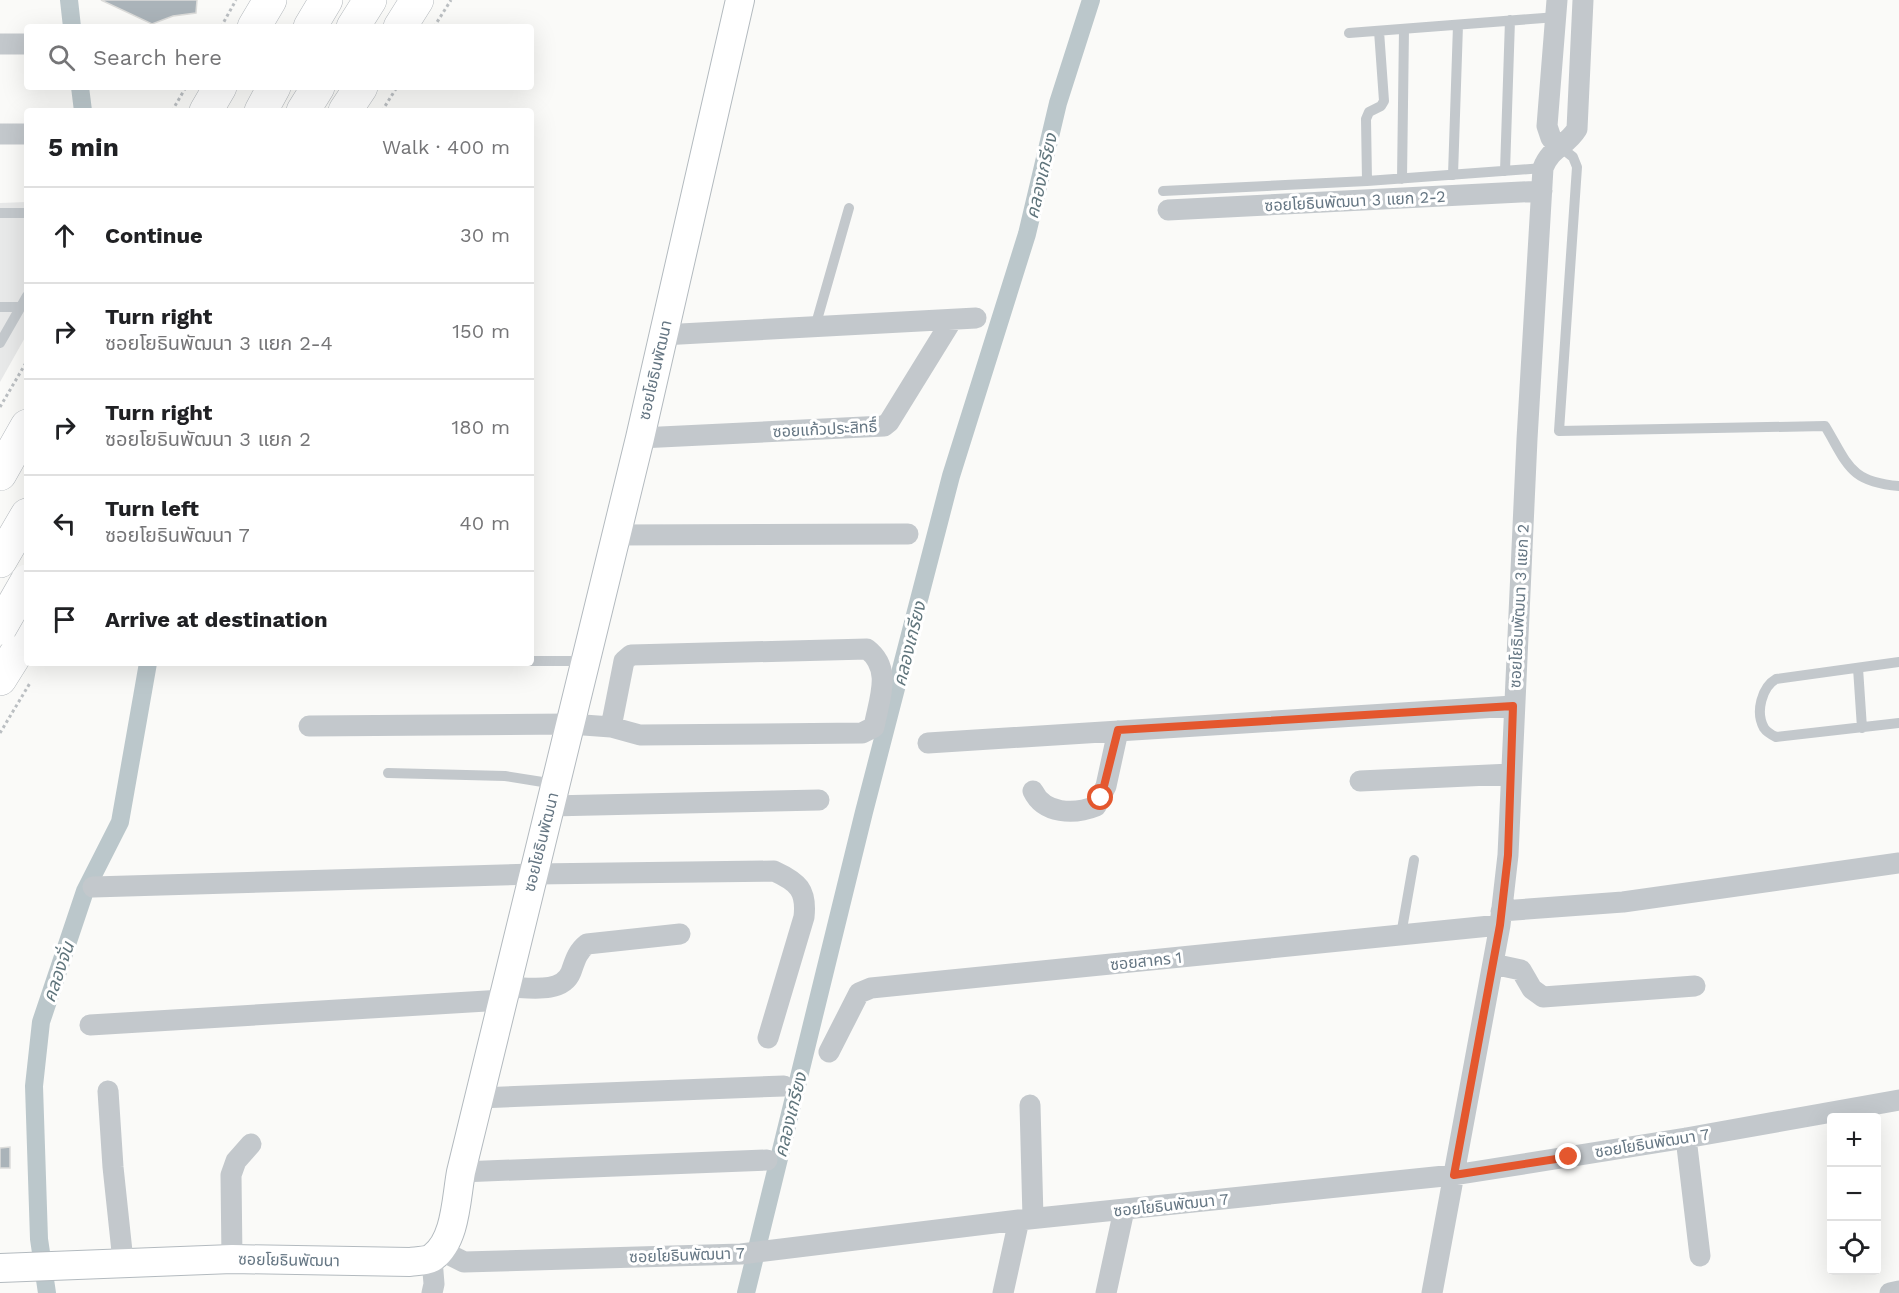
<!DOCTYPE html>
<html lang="en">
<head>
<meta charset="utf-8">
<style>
  :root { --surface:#fff; --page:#f2f2f2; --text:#202124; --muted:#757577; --line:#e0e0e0 }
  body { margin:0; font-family:"Work Sans","Noto Sans Thai",sans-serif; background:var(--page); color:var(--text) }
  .controls { position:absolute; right:18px; bottom:18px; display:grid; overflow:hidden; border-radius:6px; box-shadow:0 6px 24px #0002 }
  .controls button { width:54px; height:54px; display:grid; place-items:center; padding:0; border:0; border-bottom:2px solid var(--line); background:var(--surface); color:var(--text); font:30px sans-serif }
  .stop { position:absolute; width:18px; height:18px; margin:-14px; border:4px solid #e4572e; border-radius:50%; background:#fff }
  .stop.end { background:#e4572e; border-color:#fff; box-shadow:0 2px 6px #0008 }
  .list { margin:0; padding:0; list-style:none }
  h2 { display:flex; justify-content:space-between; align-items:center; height:78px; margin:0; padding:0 24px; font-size:26px }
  h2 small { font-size:20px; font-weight:400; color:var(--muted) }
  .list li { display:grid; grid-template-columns:39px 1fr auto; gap:18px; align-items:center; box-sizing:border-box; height:96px; padding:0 24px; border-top:2px solid var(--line) }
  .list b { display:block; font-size:22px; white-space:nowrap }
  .list p { margin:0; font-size:20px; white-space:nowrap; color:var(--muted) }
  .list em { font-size:20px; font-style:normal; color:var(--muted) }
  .icon { flex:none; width:33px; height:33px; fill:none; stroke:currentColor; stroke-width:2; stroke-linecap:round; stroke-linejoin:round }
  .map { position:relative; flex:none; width:1899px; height:1293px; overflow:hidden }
  .search { position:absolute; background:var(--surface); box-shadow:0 6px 24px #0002; left:24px; top:24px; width:510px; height:66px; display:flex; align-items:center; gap:15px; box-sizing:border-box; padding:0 21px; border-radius:6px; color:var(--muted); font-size:22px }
  .panel { position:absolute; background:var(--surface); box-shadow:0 6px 24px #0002; left:24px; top:108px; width:510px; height:558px; border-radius:6px }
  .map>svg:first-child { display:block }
  .built { fill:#e8e9e9 }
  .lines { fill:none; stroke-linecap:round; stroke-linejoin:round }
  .canal { stroke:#bbc7cb; stroke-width:18 }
  .building { fill:#aab3b9; stroke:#dcdcda; stroke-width:1.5 }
  .secondary-casing { stroke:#b3babf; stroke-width:30 }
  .primary-casing { stroke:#b5babe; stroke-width:34 }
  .highway-casing { stroke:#b4b9bd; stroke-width:34 }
  .path { stroke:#bbbfc2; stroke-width:3; stroke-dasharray:3 3; stroke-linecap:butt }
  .lane { stroke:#c3c8cc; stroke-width:10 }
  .street { stroke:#c3c8cc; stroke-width:21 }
  .secondary { stroke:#fff; stroke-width:28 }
  .primary { stroke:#fff; stroke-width:33 }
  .highway { stroke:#fff; stroke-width:33 }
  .highway-bridge-casing { stroke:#b4b9bd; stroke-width:34; stroke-linecap:butt }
  .highway-bridge { stroke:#fff; stroke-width:33 }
  .route { stroke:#e4572e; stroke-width:8 }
  .labels { text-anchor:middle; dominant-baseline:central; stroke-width:6; stroke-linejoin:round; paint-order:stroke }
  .street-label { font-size:16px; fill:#657683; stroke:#fff }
  .water-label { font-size:18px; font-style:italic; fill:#60757c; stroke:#fff }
</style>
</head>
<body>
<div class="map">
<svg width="1899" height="1293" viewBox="0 0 1899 1293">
  <rect width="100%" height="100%" fill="#fafaf8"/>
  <path class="built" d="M27 202V334L0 382V203Z"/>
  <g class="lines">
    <path class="canal" d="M69 0 72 27
      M80 87 83 111
      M47 1293 39 1239 34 1086 41 1022 85 891 120 822 148 663
      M746 1293 864 812 951 476 1027 234 1058 103 1091 0"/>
  </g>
  <path class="building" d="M101 0H197L196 13 173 16 152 24Z
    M10 1147V1168H0V1148Z"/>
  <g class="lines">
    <g class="secondary-casing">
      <path id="secondary" d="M0 1268 232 1259 410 1262C417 1261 428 1261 433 1257 456 1240 456 1199 461 1172L640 438 740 0"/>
    </g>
    <g class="primary-casing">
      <path id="primary" d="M254 27 270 0
        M400 27 417 0
        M206 111 220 87
        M345 111 361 87
        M0 474 27 426
        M0 679 27 636"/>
    </g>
    <g class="highway-casing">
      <path id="highway" d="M310 27 326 0
        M353 27 370 0
        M261 111 274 87
        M303 111 318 87
        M0 561 27 515"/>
    </g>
    <path class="path" d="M221 27 236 0
      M434 27 451 0
      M172 111 186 87
      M382 111 397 87
      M0 407 27 361
      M0 733 30 683"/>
    <path class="lane" d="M1349 33 1557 17
      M1559 146 1573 157 1577 167 1559 431 1825 426C1848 464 1849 482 1899 486
      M1505 171 1510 20
      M1453 175 1458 25
      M1402 179 1404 29
      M1367 181 1543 168
      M1163 191 1367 181 1366 119 1369 112 1381 106 1384 101 1379 31
      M0 213H27
      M0 307H21
      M815 327 849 208
      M0 343 27 296
      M531 661H585
      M1899 662 1776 679C1762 687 1755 712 1764 728 1766 731 1772 735 1776 737L1899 723
      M1858 668 1862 728
      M388 773 505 776 555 784
      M1401 935 1414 860"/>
    <path class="street" d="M1557 0 1547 126 1551 138 1559 146
      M0 44H27
      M0 134H27
      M1168 210 1542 191
      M662 335 976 318
      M640 438 884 426 889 422 952 320
      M615 535 908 534
      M309 726 570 724 611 727 640 735 862 733 874 727C879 699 893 669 867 649L631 655 624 661 611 727
      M928 743 1513 706
      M1360 781 1511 774
      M1033 791C1044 814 1074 815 1096 806L1106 786 1118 731
      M550 806 819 800
      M93 887 534 874 774 871C798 882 807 890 804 917L768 1038
      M1501 911 1623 902 1899 863
      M1493 964 1521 970 1532 989 1543 997 1695 986
      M506 987C526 987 562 995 571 972 575 961 577 952 587 944L680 934
      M90 1025 503 1000
      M829 1052 859 993 871 988 1500 925
      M108 1091 113 1167 123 1261
      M479 1098 784 1086
      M1030 1105 1033 1218
      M1686 1138 1700 1256
      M461 1172 767 1160
      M440 1250 464 1262 741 1254 1019 1220 1454 1175 1686 1138 1899 1100
      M232 1259 231 1175 236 1161 251 1144
      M432 1259 434 1284 432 1293
      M1003 1293 1019 1220
      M1106 1293 1124 1210
      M1432 1293 1500 925 1508 855 1527 439 1543 168C1551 147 1566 147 1577 129L1583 0
      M1890 1293 1899 1291"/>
    <use href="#secondary" class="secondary"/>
    <use href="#primary" class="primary"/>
    <use href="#highway" class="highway"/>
    <g class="highway-bridge-casing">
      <path id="highway-bridge" d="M0 628 27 581"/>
    </g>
    <use href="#highway-bridge" class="highway-bridge"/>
  </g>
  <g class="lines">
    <path class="route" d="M1101 798 1118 730 1513 706 1508 855 1500 925 1454 1175 1569 1157"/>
  </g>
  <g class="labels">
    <g class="street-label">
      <text transform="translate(1355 201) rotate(-3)">ซอยโยธินพัฒนา 3 แยก 2-2</text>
      <text transform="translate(655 370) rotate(-77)">ซอยโยธินพัฒนา</text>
      <text transform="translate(825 429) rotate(-3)">ซอยแก้วประสิทธื์</text>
      <text transform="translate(1519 606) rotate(-87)">ซอยโยธินพัฒนา 3 แยก 2</text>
      <text transform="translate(541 842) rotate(-76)">ซอยโยธินพัฒนา</text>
      <text transform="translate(1146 961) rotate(-6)">ซอยสาคร 1</text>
      <text transform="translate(1652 1143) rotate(-9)">ซอยโยธินพัฒนา 7</text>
      <text transform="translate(1171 1205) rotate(-6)">ซอยโยธินพัฒนา 7</text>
      <text transform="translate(687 1255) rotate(-2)">ซอยโยธินพัฒนา 7</text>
      <text transform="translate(289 1260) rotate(1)">ซอยโยธินพัฒนา</text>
    </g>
    <g class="water-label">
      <text transform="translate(1041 176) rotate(-77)">คลองเกรียง</text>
      <text transform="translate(909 644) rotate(-76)">คลองเกรียง</text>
      <text transform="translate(58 972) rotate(-71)">คลองจั่น</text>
      <text transform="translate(790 1115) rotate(-76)">คลองเกรียง</text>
    </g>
  </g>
</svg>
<div class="controls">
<button>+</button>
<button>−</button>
<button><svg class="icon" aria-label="locate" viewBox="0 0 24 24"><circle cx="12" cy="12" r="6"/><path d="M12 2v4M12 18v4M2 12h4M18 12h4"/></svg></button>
</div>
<div class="stop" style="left:1101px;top:798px"></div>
<div class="stop end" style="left:1569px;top:1157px"></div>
<div class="search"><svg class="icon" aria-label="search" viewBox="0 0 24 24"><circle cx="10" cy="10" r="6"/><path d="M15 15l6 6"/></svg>Search here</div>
<section class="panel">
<h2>5 min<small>Walk · 400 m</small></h2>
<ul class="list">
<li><svg class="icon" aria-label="ahead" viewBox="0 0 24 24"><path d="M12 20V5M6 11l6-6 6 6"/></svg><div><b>Continue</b></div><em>30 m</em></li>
<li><svg class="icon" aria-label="right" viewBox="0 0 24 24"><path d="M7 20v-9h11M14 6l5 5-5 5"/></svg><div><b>Turn right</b><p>ซอยโยธินพัฒนา 3 แยก 2-4</p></div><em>150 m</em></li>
<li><svg class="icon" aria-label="right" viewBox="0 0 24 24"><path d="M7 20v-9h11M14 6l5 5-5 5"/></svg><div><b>Turn right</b><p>ซอยโยธินพัฒนา 3 แยก 2</p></div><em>180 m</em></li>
<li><svg class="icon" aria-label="left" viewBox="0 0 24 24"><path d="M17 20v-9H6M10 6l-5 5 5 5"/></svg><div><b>Turn left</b><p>ซอยโยธินพัฒนา 7</p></div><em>40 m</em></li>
<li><svg class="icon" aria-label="arrive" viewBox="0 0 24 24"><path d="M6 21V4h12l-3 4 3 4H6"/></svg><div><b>Arrive at destination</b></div></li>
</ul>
</section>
</div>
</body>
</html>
